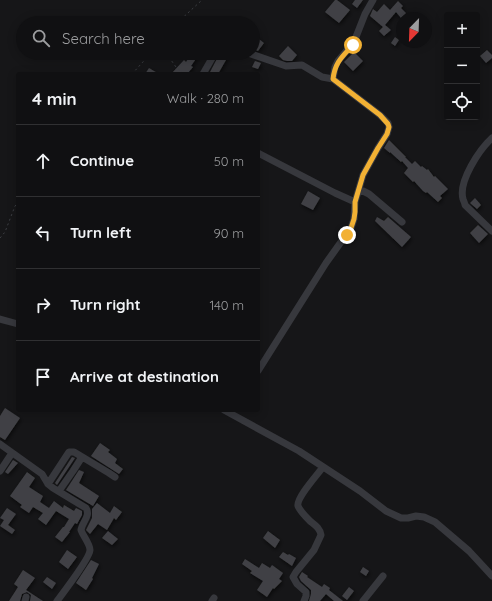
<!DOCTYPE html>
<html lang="en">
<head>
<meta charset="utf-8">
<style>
  :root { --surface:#101012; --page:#19191b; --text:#f1f3f6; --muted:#9c9d9f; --line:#303032 }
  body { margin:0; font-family:Quicksand,sans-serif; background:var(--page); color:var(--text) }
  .controls { position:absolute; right:12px; top:12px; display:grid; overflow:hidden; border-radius:4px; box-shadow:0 2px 10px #0003 }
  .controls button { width:36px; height:36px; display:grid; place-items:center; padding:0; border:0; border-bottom:1px solid var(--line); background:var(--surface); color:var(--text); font:20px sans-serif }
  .compass { position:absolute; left:396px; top:12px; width:36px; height:36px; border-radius:50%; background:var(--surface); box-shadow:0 2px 10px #0003; rotate:203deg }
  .stop { position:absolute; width:12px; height:12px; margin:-9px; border:3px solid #f2b134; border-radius:50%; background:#fff }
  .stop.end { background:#f2b134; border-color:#fff; box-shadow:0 1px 4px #0008 }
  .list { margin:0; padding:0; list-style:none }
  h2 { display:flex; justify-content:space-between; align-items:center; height:52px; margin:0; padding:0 16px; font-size:17px }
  h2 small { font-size:13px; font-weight:400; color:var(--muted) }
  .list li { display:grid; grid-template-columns:26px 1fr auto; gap:12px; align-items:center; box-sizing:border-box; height:72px; padding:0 16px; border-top:1px solid var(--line) }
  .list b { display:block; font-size:15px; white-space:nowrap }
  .list em { font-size:13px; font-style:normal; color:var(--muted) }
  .icon { flex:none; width:22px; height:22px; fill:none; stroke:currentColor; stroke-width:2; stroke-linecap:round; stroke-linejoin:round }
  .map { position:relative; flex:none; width:492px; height:601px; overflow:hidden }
  .search { position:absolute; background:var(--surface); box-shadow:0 2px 10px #0003; left:16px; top:16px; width:244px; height:44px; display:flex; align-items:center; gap:10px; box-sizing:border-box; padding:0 14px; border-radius:22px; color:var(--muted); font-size:15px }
  .panel { position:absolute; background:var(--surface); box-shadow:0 2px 10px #0003; left:16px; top:72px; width:244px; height:340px; border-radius:4px }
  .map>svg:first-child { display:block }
  .building { fill:#404145; filter:url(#shadow) }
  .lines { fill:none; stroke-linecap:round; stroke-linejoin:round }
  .path { stroke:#3d3f44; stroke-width:1; stroke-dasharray:2 3; stroke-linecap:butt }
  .minor { stroke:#37383d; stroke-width:7 }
  .route { stroke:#f2b134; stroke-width:5 }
</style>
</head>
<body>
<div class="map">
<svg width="492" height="601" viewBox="0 0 492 601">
  <defs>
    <filter id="shadow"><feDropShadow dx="1" dy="2" stdDeviation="2" flood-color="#0009"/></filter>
  </defs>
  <rect width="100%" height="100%" fill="#161618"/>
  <path class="building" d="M335 0H337L350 10 339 23 325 12Z
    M355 0H363L357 8 352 4Z
    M398 1 403 6 401 8 406 13 401 18 396 12 385 25 391 30 384 36 379 31 383 27 370 16 373 9 377 12 384 4 390 10Z
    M255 36 264 43 258 51 253 49V40Z
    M395 37 399 40 395 46 391 43Z
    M288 46 297 55 292 61H287L283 60 279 56Z
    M487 50 492 55V58L486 63 480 56Z
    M354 52 363 61 353 71 344 62Z
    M192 53H200L191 66 193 67 187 74H171L184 60 186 62Z
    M220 53H230L218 74H209Z
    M255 61 261 63 258 69 252 67Z
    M149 68 159 74H145Z
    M389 140 406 157H405L412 164 415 161 421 167 422 166 427 170 428 169 434 177 435 176 448 189 440 196 442 198 438 202 427 192 426 193 423 191 414 181 413 182 404 173 408 168 402 161 401 162 390 152V153L384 148Z
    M308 191 320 198 313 210 301 204Z
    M475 198 481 205 477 209 470 203Z
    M377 217 384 221 388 217 411 237 402 247 375 221Z
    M478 225 488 234 479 243 470 233Z
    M5 408 20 418 5 440 0 437V416Z
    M100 443 110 450 108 452 117 459 115 463 123 469 119 474 91 456Z
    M72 457 75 458 57 485 55 483Z
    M13 460 18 463 8 474 5 472Z
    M79 470 84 472 79 483 99 496 93 506 66 490Z
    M27 472 35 478 29 487 43 496 40 502 49 508 54 501 63 508 64 505 74 511 76 508 82 511V515L77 524 75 523 69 532H70L62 542 55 537 63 527H64L69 519 56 511 46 525 38 519 43 513 33 507 29 513 20 507 22 505 10 496Z
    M97 503 110 513 114 506 122 512 116 520 114 518 107 530 98 524 90 534 86 530 92 518V509Z
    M7 508 16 514 8 525 15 530 12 534 0 526 4 520 0 518Z
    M108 531 118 539 112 545 102 538Z
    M268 531 280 540 275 548 263 538Z
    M67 550 77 557 68 569 59 562Z
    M283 552 288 555 289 554 296 558 292 566 279 557Z
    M245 559 259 568 262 563 270 568 272 565 283 573 279 579 282 581 274 589 273 588 267 597 257 590 263 581 250 573 252 571 242 564Z
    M91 560 99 564 92 578 93 579 86 590 76 583Z
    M363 567 369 571 366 576 360 572Z
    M23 570 35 578 26 590 43 601H30L31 595 27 592 22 594 20 601H9L18 587 14 584Z
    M302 572 308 576 307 577 322 587 324 584 330 588 329 590 343 601H334L326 594 320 601H309L311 594V590L301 581 299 577Z
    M47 577 56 583 52 589 43 582Z
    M349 587 354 591 347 600 342 596Z"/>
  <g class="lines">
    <path class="path" d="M177 23 202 0
      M166 53 176 67 184 74
      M132 74 151 53
      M0 238 5 232 15 206 18 203"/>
    <path class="minor" d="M248 53 286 66 302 65 322 77 333 79 380 115 388 123 389 127 387 134 378 148 363 175 355 202 354 219 351 228 326 263 258 371
      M203 74 215 53
      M333 79 335 67 338 61 354 42 365 14 373 0
      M492 138C480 149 458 181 463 199 463 199 465 204 465 205L492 231
      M258 153 335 193 355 202
      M359 189 369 194 402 222
      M0 319 18 324
      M224 410 299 451 360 491 386 511 401 518H408L416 516 424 517 435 522 469 551 492 576
      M0 444 42 474 48 484 53 488 86 508C91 516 82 522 81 530 83 536 90 544 90 550 90 558 63 593 57 601
      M0 471 12 453
      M48 484 69 452H74L109 473 115 477
      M59 491 73 471 82 457
      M25 601 26 597
      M212 601 214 598
      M304 601 306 596V592L297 584 293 577 296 572 314 550 321 535C320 528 315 525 310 521 306 517 300 511 298 506 296 498 318 474 323 467
      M363 601 383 576"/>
  </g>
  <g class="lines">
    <path class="route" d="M347 235 351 228 354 219 355 212V202L363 175 378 148 387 134 389 127 388 124 380 115 333 79C335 62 342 57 353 45"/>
  </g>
</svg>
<div class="controls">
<button>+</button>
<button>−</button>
<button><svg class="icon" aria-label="locate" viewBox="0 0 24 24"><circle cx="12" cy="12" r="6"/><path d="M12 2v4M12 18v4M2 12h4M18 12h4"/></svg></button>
</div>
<svg class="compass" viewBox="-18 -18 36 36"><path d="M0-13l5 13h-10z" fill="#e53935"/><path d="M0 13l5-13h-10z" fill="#9c9d9f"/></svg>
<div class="stop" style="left:353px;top:45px"></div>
<div class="stop end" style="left:347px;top:235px"></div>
<div class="search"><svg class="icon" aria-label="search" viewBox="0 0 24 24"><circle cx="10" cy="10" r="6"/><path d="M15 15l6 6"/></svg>Search here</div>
<section class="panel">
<h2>4 min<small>Walk · 280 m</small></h2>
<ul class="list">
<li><svg class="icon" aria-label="ahead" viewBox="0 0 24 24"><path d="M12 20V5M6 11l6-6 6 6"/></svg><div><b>Continue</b></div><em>50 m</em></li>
<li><svg class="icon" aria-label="left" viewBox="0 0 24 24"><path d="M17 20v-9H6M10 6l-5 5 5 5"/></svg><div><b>Turn left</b></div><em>90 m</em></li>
<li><svg class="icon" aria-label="right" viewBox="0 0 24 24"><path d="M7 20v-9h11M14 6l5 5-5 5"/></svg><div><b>Turn right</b></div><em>140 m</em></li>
<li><svg class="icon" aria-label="arrive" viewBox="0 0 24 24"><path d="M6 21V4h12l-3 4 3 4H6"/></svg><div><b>Arrive at destination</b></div></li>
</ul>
</section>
</div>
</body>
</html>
